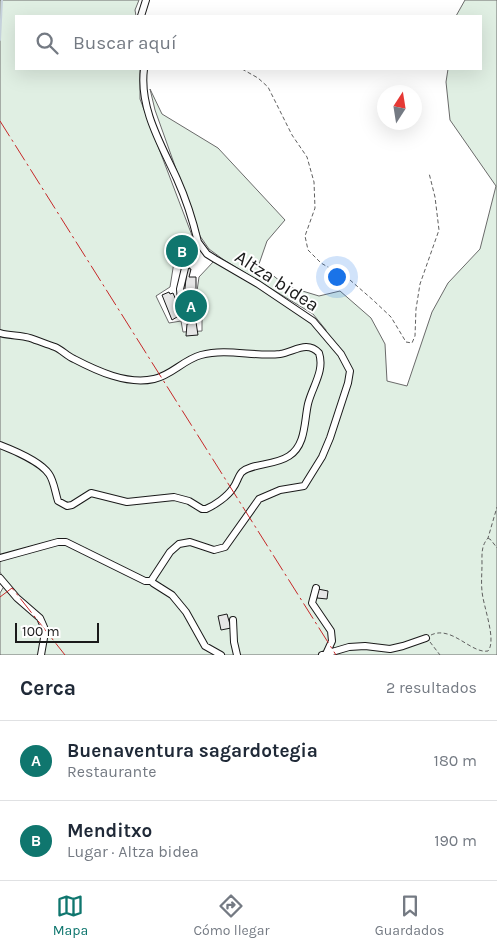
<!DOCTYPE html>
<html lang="es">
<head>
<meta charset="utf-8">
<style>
  :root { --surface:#fff; --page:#f6f6f7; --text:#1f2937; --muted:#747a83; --line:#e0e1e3; --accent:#0f766e }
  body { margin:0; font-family:Karla,sans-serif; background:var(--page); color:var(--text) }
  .compass { position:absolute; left:377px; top:85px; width:45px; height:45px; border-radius:50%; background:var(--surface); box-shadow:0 5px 20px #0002; rotate:12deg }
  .scale { position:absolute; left:15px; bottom:12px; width:84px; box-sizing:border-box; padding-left:5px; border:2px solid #1a1a1a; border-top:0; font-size:14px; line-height:18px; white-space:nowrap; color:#1a1a1a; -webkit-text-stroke:4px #fff; paint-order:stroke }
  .you { position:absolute; left:336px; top:276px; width:18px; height:18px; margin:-12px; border:4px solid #fff; border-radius:50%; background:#1a73e8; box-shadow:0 0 0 8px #1a73e833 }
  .badge { display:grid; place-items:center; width:32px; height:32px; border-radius:50%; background:var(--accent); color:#fff; font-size:16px; font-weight:700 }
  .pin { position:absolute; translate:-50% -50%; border:2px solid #fff; box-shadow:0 1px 5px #0006 }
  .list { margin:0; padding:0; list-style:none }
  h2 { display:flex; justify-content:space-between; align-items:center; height:65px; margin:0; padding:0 20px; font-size:21px }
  h2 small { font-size:16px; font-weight:400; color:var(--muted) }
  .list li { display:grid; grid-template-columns:32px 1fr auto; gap:15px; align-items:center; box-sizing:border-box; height:80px; padding:0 20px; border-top:1px solid var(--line) }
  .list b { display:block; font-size:19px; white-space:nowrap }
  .list p { margin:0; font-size:16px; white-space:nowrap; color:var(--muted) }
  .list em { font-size:16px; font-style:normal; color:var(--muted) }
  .icon { flex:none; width:28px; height:28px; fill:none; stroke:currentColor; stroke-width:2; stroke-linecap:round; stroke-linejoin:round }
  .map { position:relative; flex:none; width:497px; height:655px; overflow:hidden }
  .search { position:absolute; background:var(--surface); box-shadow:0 5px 20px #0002; left:15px; right:15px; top:15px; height:55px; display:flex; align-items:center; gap:12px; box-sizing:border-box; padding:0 18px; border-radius:0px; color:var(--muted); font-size:19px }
  .sheet { height:225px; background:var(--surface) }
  nav { display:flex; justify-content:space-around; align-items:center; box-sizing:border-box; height:70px; border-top:1px solid var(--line); background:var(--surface); font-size:14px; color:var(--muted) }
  nav a { display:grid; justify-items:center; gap:2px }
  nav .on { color:var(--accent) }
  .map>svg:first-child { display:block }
  .green { fill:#e0efe3; stroke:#6a6a6a }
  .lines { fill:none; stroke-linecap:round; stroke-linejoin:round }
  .stream { stroke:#c6d2dc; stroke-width:2 }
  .building { fill:#e6e6e6; stroke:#1a1a1a }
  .minor-casing { stroke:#1a1a1a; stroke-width:8 }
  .path { stroke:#5f5f5f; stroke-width:1; stroke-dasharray:4 2.5; stroke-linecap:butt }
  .minor { stroke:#fff; stroke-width:6 }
  .power { stroke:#c62828; stroke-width:1; stroke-dasharray:18 4 2.5 4; stroke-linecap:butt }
  .labels { text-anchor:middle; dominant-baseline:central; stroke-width:4; stroke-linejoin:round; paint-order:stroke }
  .street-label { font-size:19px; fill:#1a1a1a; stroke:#fff }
</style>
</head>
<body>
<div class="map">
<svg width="497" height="655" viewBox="0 0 497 655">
  <rect width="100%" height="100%" fill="#fff"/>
  <path class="green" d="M0 0H139L135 10 136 16H16V69H140V99L193 238 178 237 170 287 156 296 169 323 181 321 183 332 202 331V299L196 298 199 277 214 261C251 285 295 305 325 337L326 330 313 314 224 260 209 249 200 236 155 110 150 89 162 114 218 148 285 220 267 241 259 264 286 286 319 296 340 291 371 318 385 344 387 381 407 386 432 312 448 283 480 249 496 186 450 120 446 82 448 69H481V16H456L465 0H497V655H0V593L6 583 0 572Z"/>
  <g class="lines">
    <path class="stream" d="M0 40 2 0"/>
  </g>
  <path class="building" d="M179 240 190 242 185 261 175 259Z
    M187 268 191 269 189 277H196V289H194L192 299 184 298Z
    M169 292 170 294 173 293 182 314 172 320 162 295Z
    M195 301 197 309 187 311 185 303Z
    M196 322 198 335 186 336 187 324Z
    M318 589 328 591 327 599 317 598Z
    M227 614 231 628 221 630 218 616Z"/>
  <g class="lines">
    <g class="minor-casing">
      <path id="minor" d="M141 16 146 0
        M144 69C139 108 161 144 177 179 186 199 193 221 198 242L207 254 215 259 258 284 313 321 341 354 350 371 348 383 330 438 322 457 304 486 280 490 259 499 225 547 214 550 190 542 179 544 170 552 151 581
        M181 302 180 289 185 268 198 242
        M0 333C10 336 20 335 30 338 38 341 47 344 55 347 62 350 67 356 74 359 97 371 127 385 154 379 172 375 183 360 201 355 227 348 254 357 280 354 294 352 307 340 319 353 325 371 312 387 308 404 304 422 306 445 289 456 274 466 252 463 242 472 238 476 237 483 233 488 227 497 215 505 206 509H202L189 501 174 497 127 502 91 493 72 505 67 506 58 501C55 492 54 481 49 474 41 462 13 450 0 445
        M0 558 58 542H66L145 581H151
        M0 578 17 598 40 618 44 627V638L41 655
        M151 581 153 583 172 595 186 612 205 646 221 655
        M316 588 312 603 331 631 332 641 326 654
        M233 620 234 642 237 655
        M322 655 349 647 365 646 390 649 403 646 426 638"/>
    </g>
    <path class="path" d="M242 69 258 78 268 87 292 135 307 157 314 182 315 208 305 236 308 250 321 263 350 280 373 300 391 317 406 342 412 343 415 336 416 309 420 284 439 230 435 197 429 173
      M488 538 491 540 497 548
      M431 635C452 625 471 654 488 651 497 640 483 606 482 591 481 582 482 573 482 564 482 554 481 546 488 538L497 507
      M430 642 440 655"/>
    <use href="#minor" class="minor"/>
    <path class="power" d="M0 121 336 655
      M0 597 12 588 65 655"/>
  </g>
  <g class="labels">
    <g class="street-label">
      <text transform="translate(277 281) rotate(33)">Altza bidea</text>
    </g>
  </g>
</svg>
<svg class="compass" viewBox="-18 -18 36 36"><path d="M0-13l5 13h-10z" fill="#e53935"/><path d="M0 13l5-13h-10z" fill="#747a83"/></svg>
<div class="scale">100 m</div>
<div class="you"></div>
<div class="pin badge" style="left:191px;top:306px">A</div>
<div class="pin badge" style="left:182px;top:251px">B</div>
<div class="search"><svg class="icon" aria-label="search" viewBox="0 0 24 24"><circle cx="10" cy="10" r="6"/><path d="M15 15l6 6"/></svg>Buscar aquí</div>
</div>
<section class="sheet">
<h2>Cerca<small>2 resultados</small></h2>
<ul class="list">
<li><span class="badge">A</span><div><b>Buenaventura sagardotegia</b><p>Restaurante</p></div><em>180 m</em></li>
<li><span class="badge">B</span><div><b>Menditxo</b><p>Lugar · Altza bidea</p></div><em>190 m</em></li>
</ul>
</section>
<nav>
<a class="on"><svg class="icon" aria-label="map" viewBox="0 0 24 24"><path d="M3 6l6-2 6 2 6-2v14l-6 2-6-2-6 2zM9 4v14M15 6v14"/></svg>Mapa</a>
<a><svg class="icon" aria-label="directions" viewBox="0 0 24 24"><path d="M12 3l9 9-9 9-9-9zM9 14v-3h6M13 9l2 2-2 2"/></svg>Cómo llegar</a>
<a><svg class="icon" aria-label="saved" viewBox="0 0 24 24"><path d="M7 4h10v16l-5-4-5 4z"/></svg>Guardados</a>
</nav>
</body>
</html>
